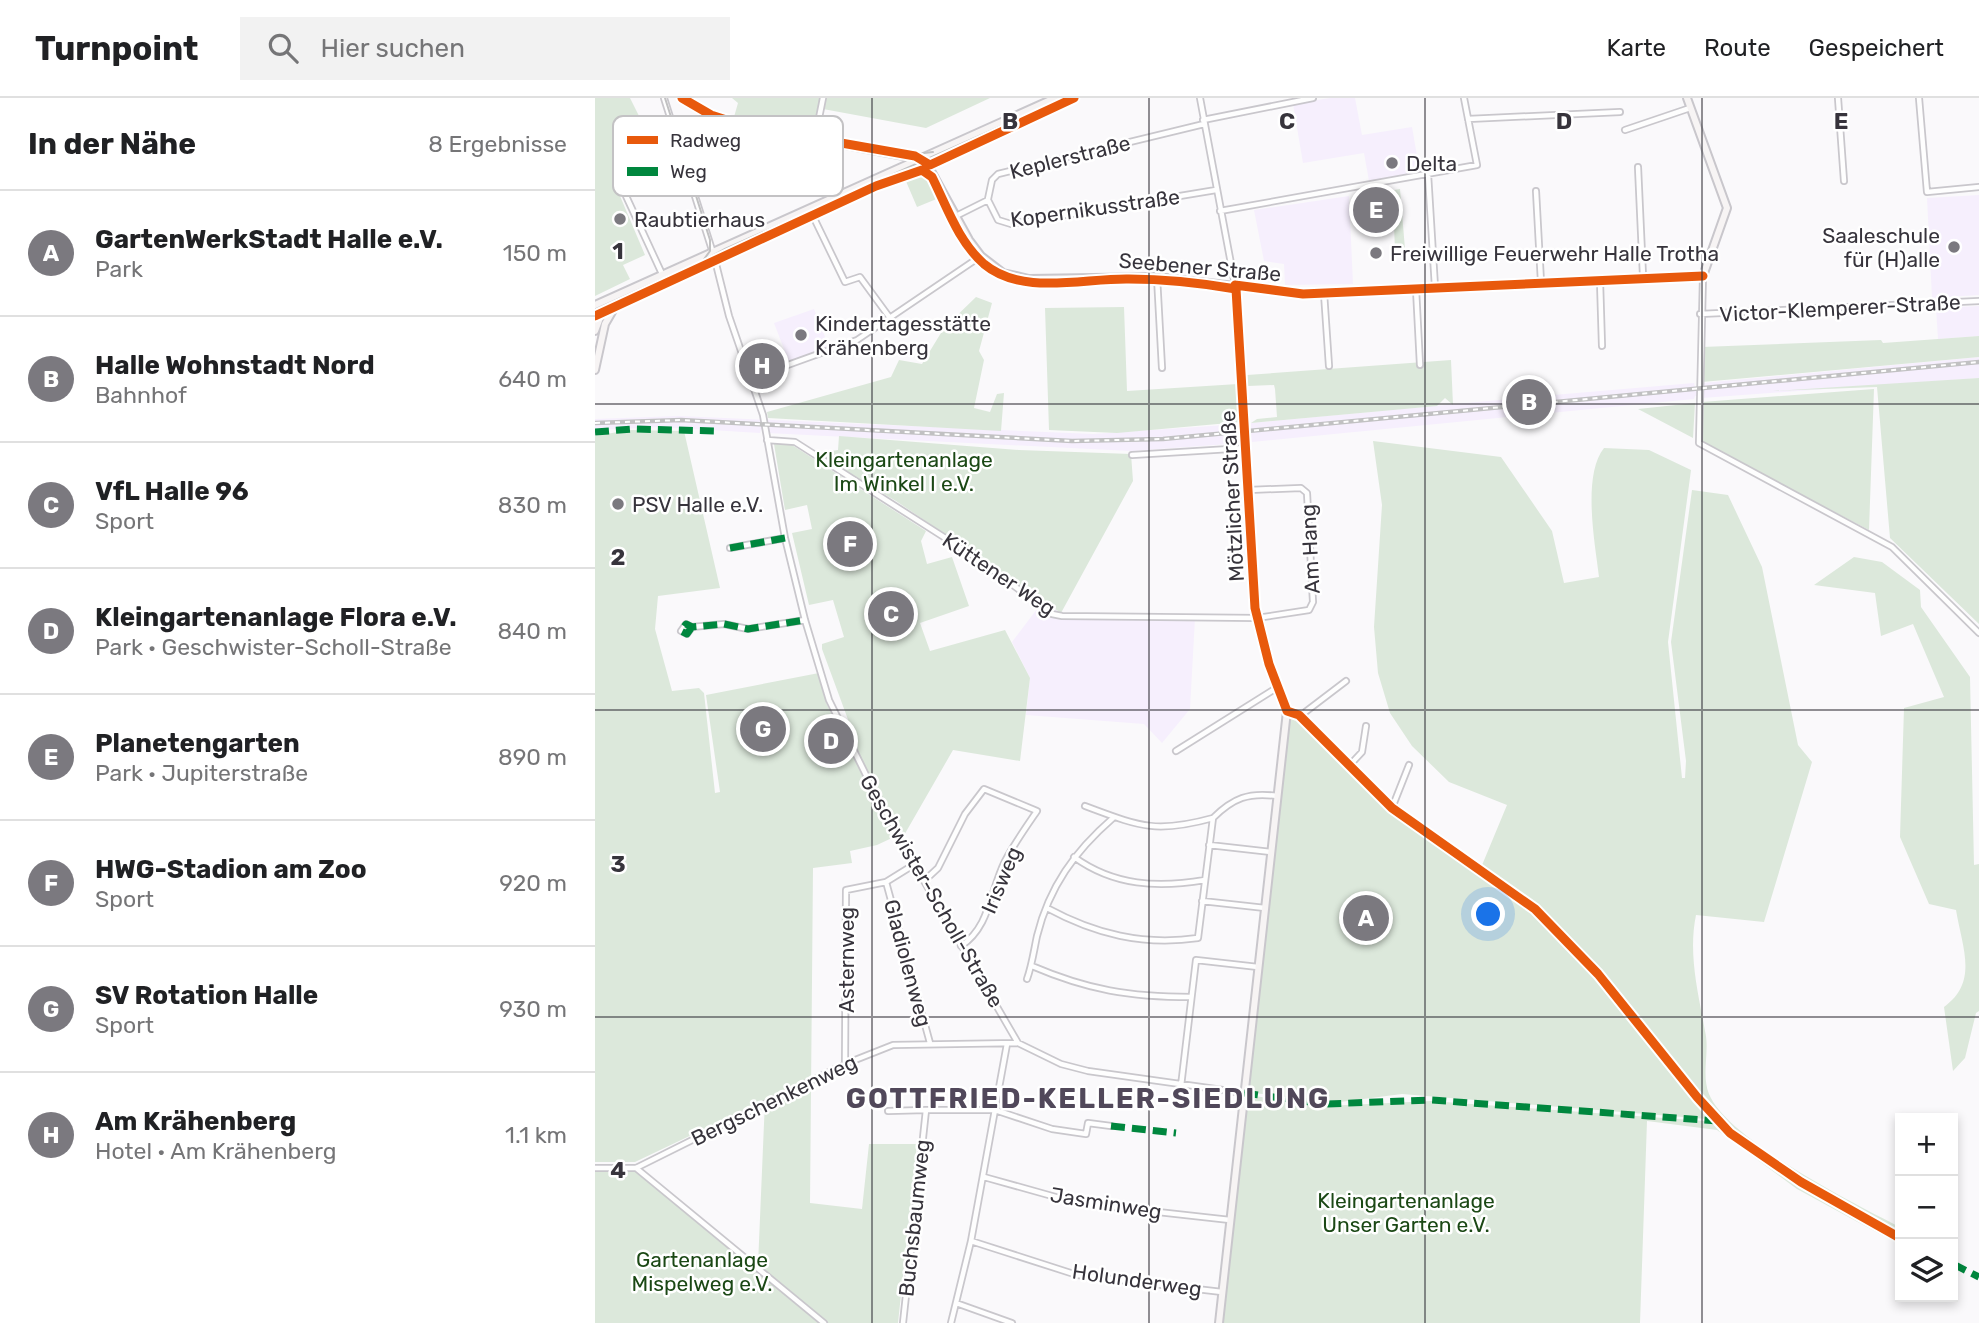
<!DOCTYPE html>
<html lang="de">
<head>
<meta charset="utf-8">
<style>
  :root { --surface:#fff; --page:#f2f2f2; --text:#202124; --muted:#757577; --line:#e0e0e0; --accent:#7b797f }
  body { margin:0; font-family:Rubik,sans-serif; background:var(--page); color:var(--text) }
  .controls { position:absolute; right:21px; bottom:21px; display:grid; overflow:hidden; border-radius:0px; box-shadow:0 4px 10px #0003 }
  .controls button { width:63px; height:63px; display:grid; place-items:center; padding:0; border:0; border-bottom:2px solid var(--line); background:var(--surface); color:var(--text); font:35px sans-serif }
  .you { position:absolute; left:894px; top:817px; width:24px; height:24px; margin:-18px; border:5px solid #fff; border-radius:50%; background:#1a73e8; box-shadow:0 0 0 10px #1a73e833 }
  .badge { display:grid; place-items:center; width:46px; height:46px; border-radius:50%; background:var(--accent); color:#fff; font-size:23px; font-weight:700 }
  .pin { position:absolute; translate:-50% -50%; border:4px solid #fff; box-shadow:0 2px 7px #0006 }
  .list { margin:0; padding:0; list-style:none }
  h2 { display:flex; justify-content:space-between; align-items:center; height:91px; margin:0; padding:0 28px; font-size:30px }
  h2 small { font-size:23px; font-weight:400; color:var(--muted) }
  .list li { display:grid; grid-template-columns:46px 1fr auto; gap:21px; align-items:center; box-sizing:border-box; height:126px; padding:0 28px; border-top:2px solid var(--line) }
  .list b { display:block; font-size:26px; white-space:nowrap }
  .list p { margin:0; font-size:23px; white-space:nowrap; color:var(--muted) }
  .list em { font-size:23px; font-style:normal; color:var(--muted) }
  .icon { flex:none; width:38px; height:38px; fill:none; stroke:currentColor; stroke-width:2; stroke-linecap:round; stroke-linejoin:round }
  .map { position:relative; flex:none; width:1384px; height:1225px; overflow:hidden }
  header { display:flex; align-items:center; gap:42px; box-sizing:border-box; height:98px; padding:0 35px; background:var(--surface); border-bottom:2px solid var(--line) }
  header strong { font-size:33px }
  nav { display:flex; gap:38px; margin-inline-start:auto; font-size:24px }
  .search { width:490px; height:63px; background:var(--page); display:flex; align-items:center; gap:18px; box-sizing:border-box; padding:0 24px; border-radius:0px; color:var(--muted); font-size:26px }
  main { display:flex }
  aside { flex:1; background:var(--surface) }
  .map>svg:first-child { display:block }
  .built { fill:#f6effd }
  .green { fill:#dce8db }
  .lines { fill:none; stroke-linecap:round; stroke-linejoin:round }
  .street-casing { stroke:#c9c7cc; stroke-width:8 }
  .secondary-casing { stroke:#c9c7cc; stroke-width:10 }
  .street { stroke:#fefefe; stroke-width:4.5 }
  .secondary { stroke:#f7f4f4; stroke-width:6 }
  .tram { stroke:#c1c1c2; stroke-width:2 }
  .rail-casing { stroke:#c1c1c2; stroke-width:4.5 }
  .rail { stroke:#fff; stroke-width:2; stroke-dasharray:5; stroke-linecap:butt }
  .quiet { stroke:#00873e; stroke-width:7; stroke-dasharray:14 7; stroke-linecap:butt }
  .cycleway-casing { stroke:#fff; stroke-width:13 }
  .cycleway { stroke:#e8590c; stroke-width:9 }
  .grid { fill:none; stroke:#37343c; stroke-width:2; stroke-opacity:0.55 }
  .poi-dot { fill:#7b797f; stroke:#fff; stroke-width:2.5 }
  .labels { text-anchor:middle; dominant-baseline:central; stroke-width:5; stroke-linejoin:round; paint-order:stroke }
  .street-label { font-size:21px; fill:#37343c; stroke:#fff }
  .poi-label { font-size:21px; fill:#37343c; stroke:#fff; text-anchor:start }
  .park-label { font-size:21px; fill:#1b4815; stroke:#fff }
  .district-label { font-size:28px; font-weight:bold; letter-spacing:2px; fill:#51485a; stroke:#fff }
  .key { fill:#fff; stroke:#c3c2c4; stroke-width:2 }
  .key-label { font-size:19px; fill:#37343c }
  .grid-label { font-size:23px; text-anchor:middle; font-weight:bold; fill:#37343c; stroke:#fff; stroke-width:5; stroke-linejoin:round; paint-order:stroke }
</style>
</head>
<body>
<header>
<strong>Turnpoint</strong>
<div class="search"><svg class="icon" aria-label="search" viewBox="0 0 24 24"><circle cx="10" cy="10" r="6"/><path d="M15 15l6 6"/></svg>Hier suchen</div>
<nav><a>Karte</a><a>Route</a><a>Gespeichert</a></nav>
</header>
<main>
<aside>
<h2>In der Nähe<small>8 Ergebnisse</small></h2>
<ul class="list">
<li><span class="badge">A</span><div><b>GartenWerkStadt Halle e.V.</b><p>Park</p></div><em>150 m</em></li>
<li><span class="badge">B</span><div><b>Halle Wohnstadt Nord</b><p>Bahnhof</p></div><em>640 m</em></li>
<li><span class="badge">C</span><div><b>VfL Halle 96</b><p>Sport</p></div><em>830 m</em></li>
<li><span class="badge">D</span><div><b>Kleingartenanlage Flora e.V.</b><p>Park · Geschwister-Scholl-Straße</p></div><em>840 m</em></li>
<li><span class="badge">E</span><div><b>Planetengarten</b><p>Park · Jupiterstraße</p></div><em>890 m</em></li>
<li><span class="badge">F</span><div><b>HWG-Stadion am Zoo</b><p>Sport</p></div><em>920 m</em></li>
<li><span class="badge">G</span><div><b>SV Rotation Halle</b><p>Sport</p></div><em>930 m</em></li>
<li><span class="badge">H</span><div><b>Am Krähenberg</b><p>Hotel · Am Krähenberg</p></div><em>1.1 km</em></li>
</ul>
</aside>
<div class="map">
<svg width="1384" height="1225" viewBox="0 0 1384 1225">
  <rect width="100%" height="100%" fill="#faf9fb"/>
  <path class="built" d="M735 0H760L767 37 817 29 825 75 774 83 769 55 708 65 698 6Z
    M1384 97V197L1337 200 1332 100Z
    M754 98 758 186 690 187 689 166 669 163 659 112Z
    M1384 208V238L1343 241 1341 210Z
    M219 211 234 249 194 264 179 225Z
    M1384 259V280L1107 300V297L1100 298 1099 301 657 344 655 340 649 341 648 345 536 353 172 335 166 331 165 335 65 329 0 332V321L84 318 498 336 646 326 649 332 655 331 656 325 970 296 1099 285 1100 289 1107 288 1108 285Z
    M448 503 466 515 600 520 595 611 567 645 549 626 431 617 435 580 417 544Z"/>
  <path class="green" d="M0 0H35L54 38 42 50 25 98 50 157 28 167 35 181 0 198Z
    M137 0H395L331 30 228 11 220 34 139 19 143 5Z
    M330 74 344 100 322 109 310 81Z
    M805 91 810 151 800 152 799 128 763 130 759 99Z
    M381 199 397 205 384 253 389 262 379 310 395 314 402 296 409 295 406 333 173 320 172 314 296 279 304 262 327 266 349 230Z
    M529 209 532 293 643 286 645 324 522 335 454 332 450 210Z
    M1384 238V259L1107 284V249L1286 242 1288 245Z
    M856 262 858 307 850 300 842 308 656 325 662 321 682 319 680 291 679 287 653 288 652 277Z
    M1384 280V526L1295 440 1282 289 1178 293Z
    M1279 291 1274 432 1108 345 1107 304Z
    M1100 305 1098 340 1043 311Z
    M34 332 89 333 125 490 63 498 60 531 77 593 104 590 109 595 120 695 125 694 111 597 224 575 232 607 266 670 262 646 227 551V546L249 539 238 502 214 507 197 435 217 431 212 407 190 412 179 346 194 345 331 433 326 443 332 466 357 459 374 508 325 525 335 553 410 532 435 580 425 663 358 652 304 746 299 739 282 747 255 753 257 765 218 770 215 1105 267 1111 274 1046H322L303 1225H0V1070L40 1068 163 1167 170 1002 40 1064H0V338Z
    M244 338 424 352 536 356 538 383 466 515 301 403 223 358 224 355 243 352Z
    M778 343 906 359 957 433 969 485 1004 479C1000 445 987 378 1009 350L1054 352 1096 372 1073 544 1087 680H1090L1091 663 1076 544 1097 392 1133 397 1167 469 1203 647 1217 664 1169 824 1101 817C1093 856 1103 894 1110 933 1115 953 1106 976 1114 996 1133 1042 1260 1106 1305 1129V1139L1185 1070 1127 1026 1026 896 941 809 885 772 912 707 854 684 817 648 795 615 783 575 779 529 787 407Z
    M1259 459 1287 464 1325 492 1326 509 1375 579 1379 767 1384 766V913L1381 915 1370 960 1358 973 1349 909C1384 884 1367 849 1361 812L1334 806 1305 739 1309 610 1349 599 1318 526 1286 538 1280 495 1219 487Z
    M694 616 702 619 796 712 938 813 1021 899 1110 1012 1112 1021 807 996 737 1005 652 994Z
    M652 997 730 1008 836 1003 1123 1024 1184 1072 1305 1142V1147L1202 1091 1122 1032 1052 1023 1045 1225H628Z"/>
  <g class="lines">
    <g class="street-casing">
      <path id="street" d="M69 0 117 152
        M605 0 640 187
        M1243 0 1249 83
        M1324 0 1332 94 1384 89
        M873 21 1025 14
        M608 22 718 0
        M1030 32 1095 10
        M220 40 228 0
        M1043 69 1048 178
        M833 76 840 189
        M941 93 946 184
        M393 101 397 82 403 76 609 26
        M393 102 403 122 416 126 621 92
        M625 113 882 67 869 0
        M216 114 250 184 265 179 295 220
        M361 118 393 102
        M119 158 134 218 168 317 190 440 210 522 234 602 273 681 329 783 423 945
        M68 178 31 98 47 53 80 36
        M1108 178 1104 345 1297 449 1384 535
        M562 179 567 270
        M1005 183 1007 248
        M821 191 825 267
        M729 195 734 268
        M1105 216 1384 203
        M154 281 262 242 386 158
        M172 342 200 344 380 459 457 516 467 518 662 520 714 512 718 504 712 395 706 390 654 392
        M537 357 651 350
        M135 450 190 440
        M97 529 92 536 86 533 91 526 97 529 129 526 153 531 210 522
        M692 613 704 617 797 710 883 771
        M705 618 751 583
        M581 653 683 589
        M753 669 767 654 771 628
        M490 708C544 728 560 736 618 720
        M797 710 814 667
        M614 747 676 754
        M479 759C519 788 563 790 610 782
        M329 783 343 770 370 716 389 691 442 713C431 729 419 746 410 763 395 793 395 829 366 848
        M291 784 335 945
        M607 803 670 810
        M452 810C500 836 548 848 603 840L618 720C638 700 654 694 682 698
        M437 868C493 892 535 899 596 899
        M432 881C437 867 439 852 442 838 454 789 480 753 518 720
        M250 966 251 792 291 784 320 766
        M586 988 601 862 663 869
        M331 1012H400L457 1031 491 1036 493 1025 516 1028
        M293 1013 331 1012 308 1225
        M0 1070H41L250 966 298 947 423 945 466 966 493 973 649 995
        M41 1070 229 1225
        M389 1079 482 1105 635 1122
        M376 1143 482 1177 627 1194
        M361 1205 417 1225
        M356 1225 376 1143 412 946"/>
    </g>
    <g class="secondary-casing">
      <path id="secondary" d="M87 0 116 17 150 28 330 62 374 142 386 158 408 175 434 181 562 179 708 196 1108 178 1132 110 1092 0
        M0 207 460 0
        M0 215 82 179 129 152 333 65 472 0
        M0 233 8 212
        M0 272 10 226 21 207
        M624 1225 692 613 674 566 660 510 640 187"/>
    </g>
    <use href="#street" class="street"/>
    <use href="#secondary" class="secondary"/>
    <path class="tram" d="M70 0 115 142V153L107 164
      M91 0C151 38 249 44 320 56L338 54
      M0 212 82 177 130 151 469 0"/>
    <g class="rail-casing">
      <path id="rail" d="M0 325 86 322 477 343 568 341 1384 264"/>
    </g>
    <use href="#rail" class="rail"/>
    <path class="quiet" d="M0 334 38 331 122 333
      M135 450 190 440
      M97 529 92 536 86 533 91 526 97 529 129 526 153 531 210 522
      M649 995 730 1006 836 1002 1123 1023
      M516 1028 581 1035
      M1358 1166 1384 1179"/>
    <g class="cycleway-casing">
      <path id="cycleway" d="M87 0 116 17 150 28 320 58 335 67 479 0
        M640 187 708 196 1108 178
        M0 218 281 88 327 72 337 79C352 109 363 143 389 166 427 198 488 180 534 181 569 181 606 185 641 191L660 510 674 566 692 613 704 617 797 710 940 811 1003 876 1102 999 1135 1035 1206 1084 1305 1140"/>
    </g>
    <use href="#cycleway" class="cycleway"/>
  </g>
  <path class="grid" d="M277 0V1225M554 0V1225M830 0V1225M1107 0V1225M0 306H1384M0 612H1384M0 919H1384"/>
  <g class="poi-dot">
    <circle cx="797" cy="65" r="7"/>
    <circle cx="25" cy="121" r="7"/>
    <circle cx="1359" cy="149" r="7"/>
    <circle cx="781" cy="155" r="7"/>
    <circle cx="206" cy="237" r="7"/>
    <circle cx="23" cy="406" r="7"/>
  </g>
  <g class="labels">
    <g class="street-label">
      <text transform="translate(475 59) rotate(-14)">Keplerstraße</text>
      <text transform="translate(500 110) rotate(-8)">Kopernikusstraße</text>
      <text transform="translate(605 169) rotate(5)">Seebener Straße</text>
      <text transform="translate(1245 210) rotate(-3)">Victor-Klemperer-Straße</text>
      <text transform="translate(637 398) rotate(-93)">Mötzlicher Straße</text>
      <text transform="translate(715 451) rotate(-93)">Am Hang</text>
      <text transform="translate(404 476) rotate(34)">Küttener Weg</text>
      <text transform="translate(406 782) rotate(-67)">Irisweg</text>
      <text transform="translate(337 793) rotate(60)">Geschwister-Scholl-Straße</text>
      <text transform="translate(251 862) rotate(-90)">Asternweg</text>
      <text transform="translate(313 865) rotate(75)">Gladiolenweg</text>
      <text transform="translate(179 1002) rotate(-26)">Bergschenkenweg</text>
      <text transform="translate(511 1105) rotate(9)">Jasminweg</text>
      <text transform="translate(319 1120) rotate(-84)">Buchsbaumweg</text>
      <text transform="translate(542 1182) rotate(8)">Holunderweg</text>
    </g>
    <g class="poi-label">
      <text x="811" y="65">Delta</text>
      <text x="39" y="121">Raubtierhaus</text>
      <text x="1345" y="137" text-anchor="end">Saaleschule<tspan x="1345" dy="24">für (H)alle</tspan></text>
      <text x="795" y="155">Freiwillige Feuerwehr Halle Trotha</text>
      <text x="220" y="225">Kindertagesstätte<tspan x="220" dy="24">Krähenberg</tspan></text>
      <text x="37" y="406">PSV Halle e.V.</text>
    </g>
    <g class="park-label">
      <text x="309" y="361">Kleingartenanlage<tspan x="309" dy="24">Im Winkel I e.V.</tspan></text>
      <text x="811" y="1102">Kleingartenanlage<tspan x="811" dy="24">Unser Garten e.V.</tspan></text>
      <text x="107" y="1161">Gartenanlage<tspan x="107" dy="24">Mispelweg e.V.</tspan></text>
    </g>
    <g class="district-label">
      <text x="493" y="1000">GOTTFRIED-KELLER-SIEDLUNG</text>
    </g>
  </g>
  <rect x="18" y="18" width="230" height="80" rx="10" class="key"/>
  <rect x="32" y="38" width="31" height="8" fill="#e8590c"/>
  <rect x="32" y="69" width="31" height="9" fill="#00873e"/>
  <g class="key-label">
    <text x="75" y="49">Radweg</text>
    <text x="75" y="80">Weg</text>
  </g>
  <g class="grid-label">
    <text x="415" y="31">B</text>
    <text x="692" y="31">C</text>
    <text x="969" y="31">D</text>
    <text x="1246" y="31">E</text>
    <text x="23" y="161">1</text>
    <text x="23" y="467">2</text>
    <text x="23" y="774">3</text>
    <text x="23" y="1080">4</text>
  </g>
</svg>
<div class="controls">
<button>+</button>
<button>−</button>
<button><svg class="icon" aria-label="layers" viewBox="0 0 24 24"><path d="M12 4l9 5-9 5-9-5zM3 14l9 5 9-5"/></svg></button>
</div>
<div class="you"></div>
<div class="pin badge" style="left:771px;top:820px">A</div>
<div class="pin badge" style="left:934px;top:304px">B</div>
<div class="pin badge" style="left:296px;top:516px">C</div>
<div class="pin badge" style="left:236px;top:643px">D</div>
<div class="pin badge" style="left:781px;top:112px">E</div>
<div class="pin badge" style="left:255px;top:446px">F</div>
<div class="pin badge" style="left:168px;top:631px">G</div>
<div class="pin badge" style="left:167px;top:268px">H</div>
</div>
</main>
</body>
</html>
